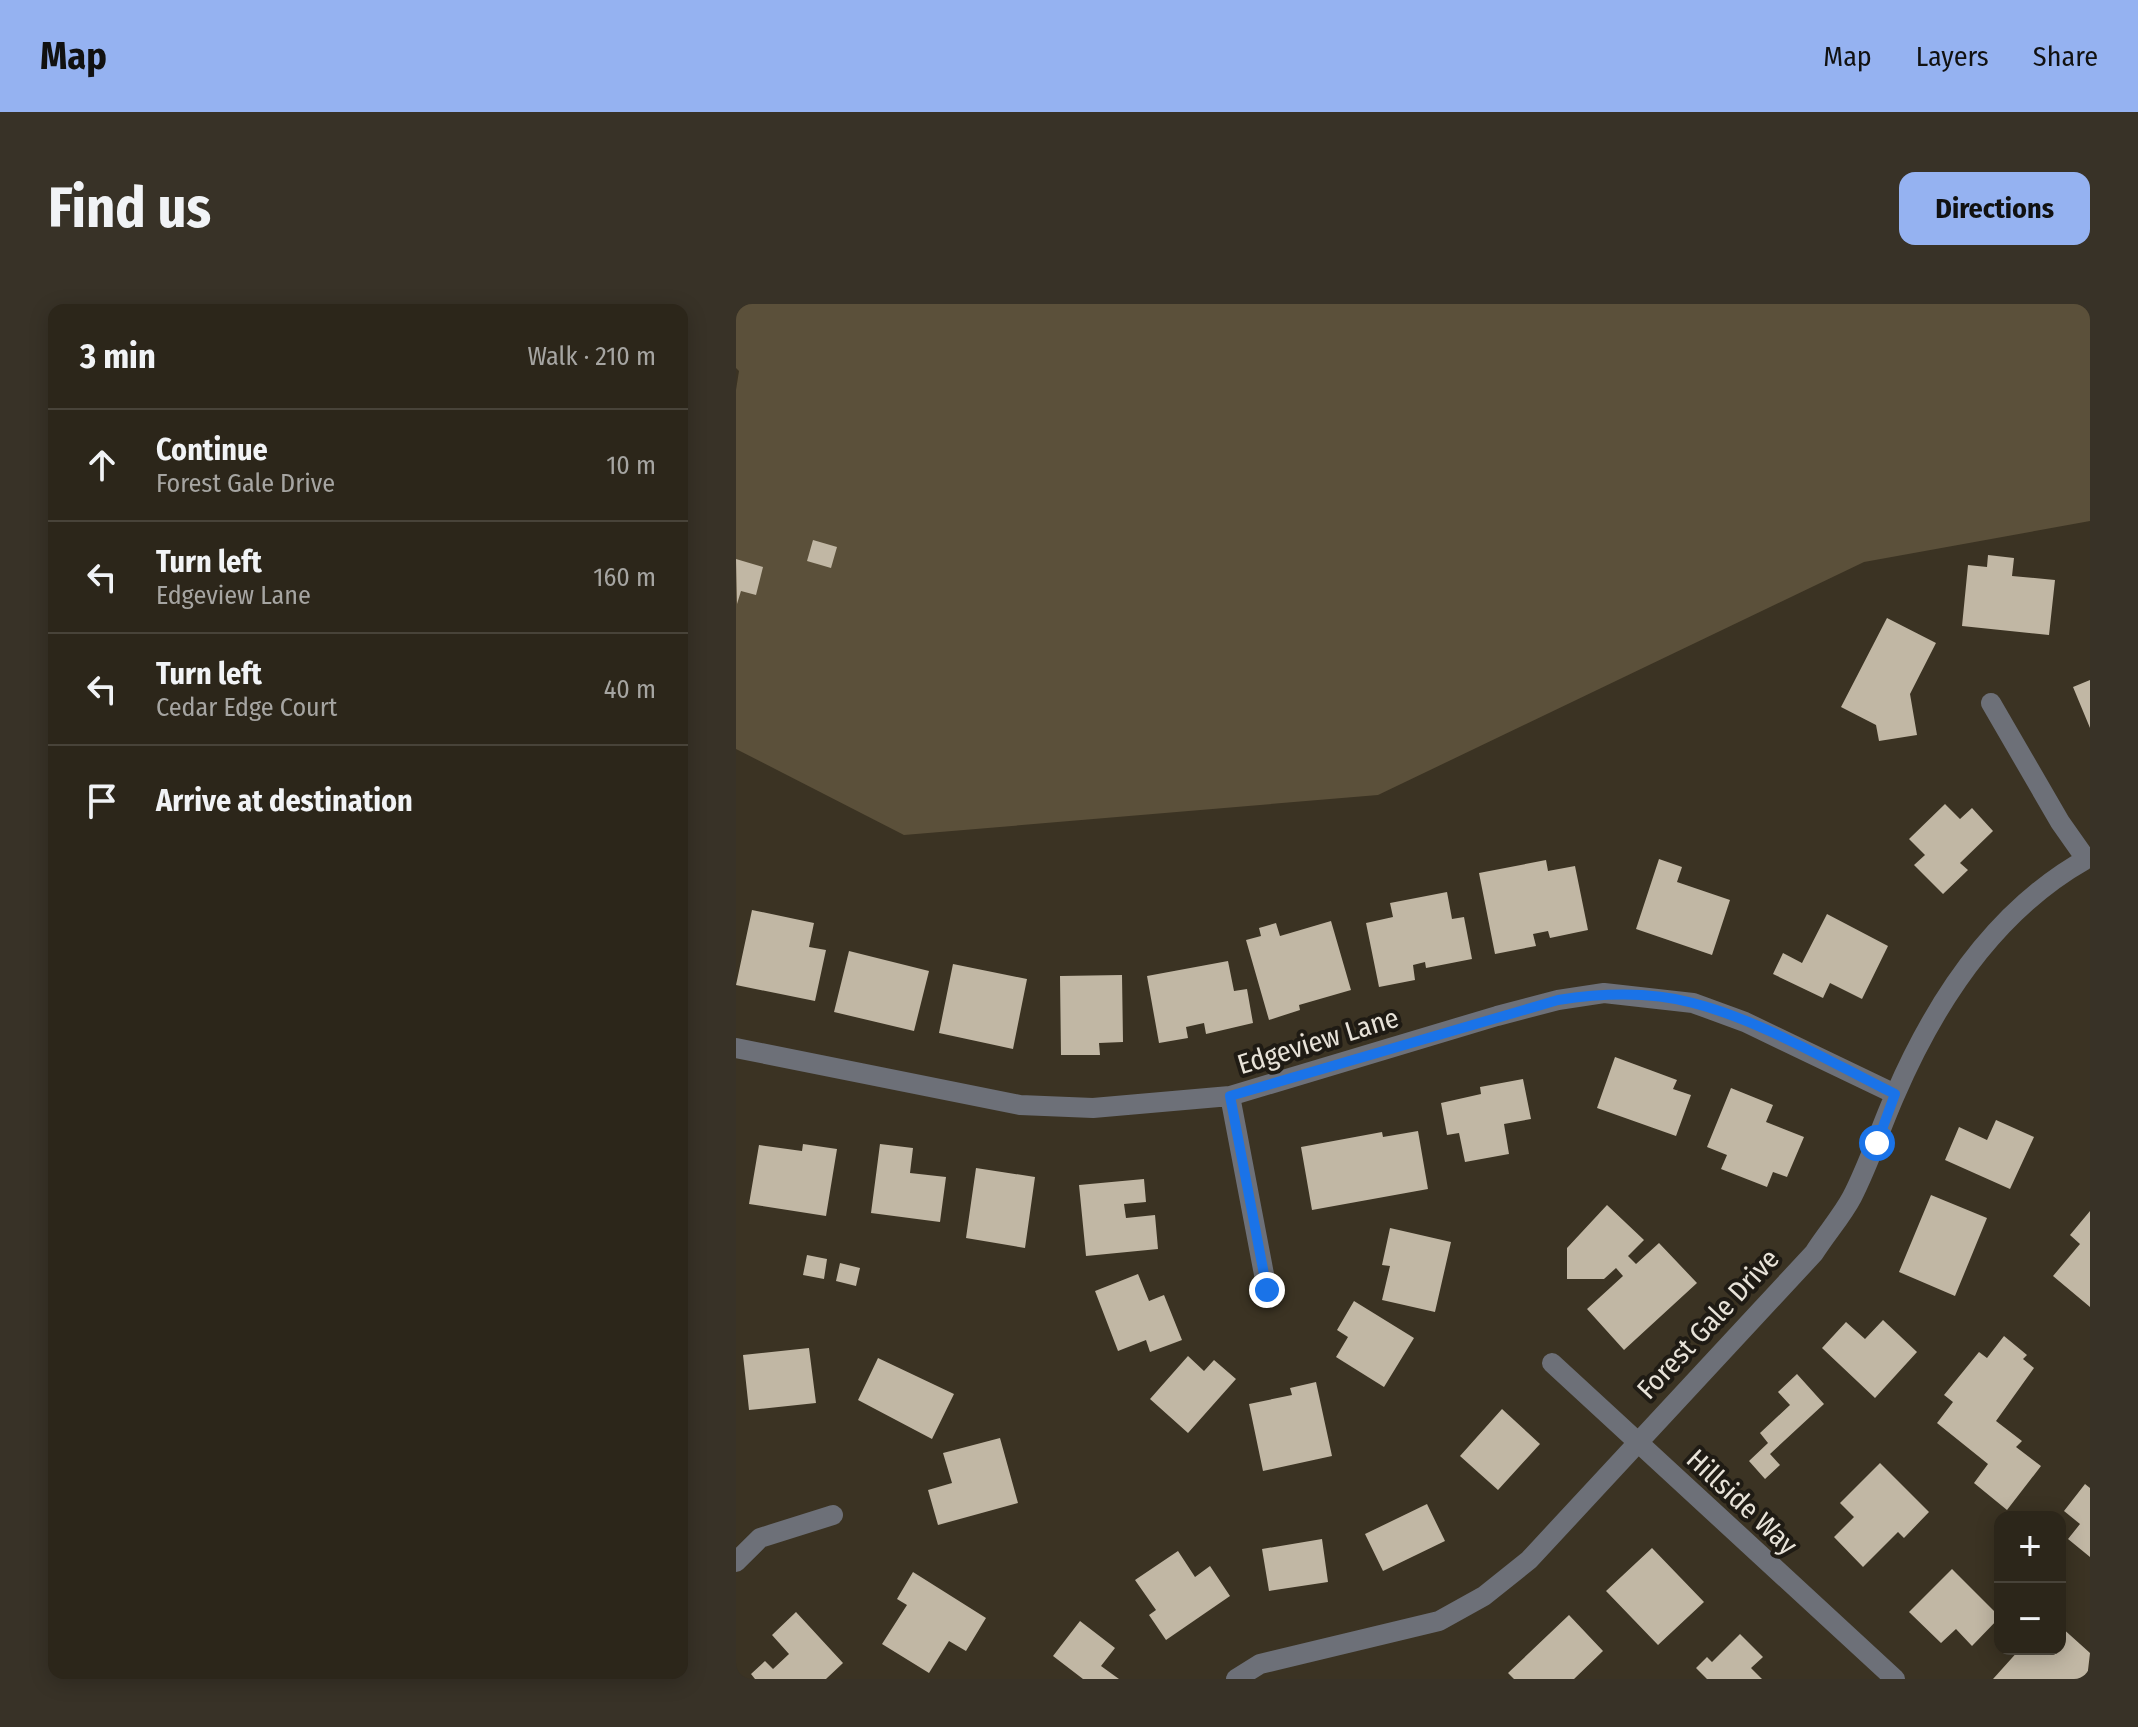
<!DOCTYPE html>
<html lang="en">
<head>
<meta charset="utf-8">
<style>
  :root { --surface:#2c261a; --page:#383227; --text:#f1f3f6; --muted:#a6a5a2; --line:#484339; --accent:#95b2f1 }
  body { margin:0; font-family:"Fira Sans Condensed",sans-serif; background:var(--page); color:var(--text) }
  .controls { position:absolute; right:24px; bottom:24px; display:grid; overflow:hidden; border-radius:16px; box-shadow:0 4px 20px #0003 }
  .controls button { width:72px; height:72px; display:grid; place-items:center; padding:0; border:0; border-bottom:2px solid var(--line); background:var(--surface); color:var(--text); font:40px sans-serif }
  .stop { position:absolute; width:24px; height:24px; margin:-18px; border:6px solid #1a73e8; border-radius:50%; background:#fff }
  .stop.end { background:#1a73e8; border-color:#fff; box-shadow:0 2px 8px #0008 }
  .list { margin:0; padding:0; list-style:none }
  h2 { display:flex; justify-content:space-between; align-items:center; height:104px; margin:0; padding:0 32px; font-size:34px }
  h2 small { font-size:26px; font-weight:400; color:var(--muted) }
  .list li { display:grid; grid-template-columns:52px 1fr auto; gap:24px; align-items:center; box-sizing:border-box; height:112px; padding:0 32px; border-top:2px solid var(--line) }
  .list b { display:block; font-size:30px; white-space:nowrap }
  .list p { margin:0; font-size:26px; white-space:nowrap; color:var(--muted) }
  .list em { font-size:26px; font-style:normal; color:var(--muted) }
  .icon { flex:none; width:44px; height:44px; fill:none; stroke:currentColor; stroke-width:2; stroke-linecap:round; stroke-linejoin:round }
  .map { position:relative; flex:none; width:1354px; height:1375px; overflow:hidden; border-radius:16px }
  header { display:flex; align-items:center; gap:48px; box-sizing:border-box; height:112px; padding:0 40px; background:var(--accent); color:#111 }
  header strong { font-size:38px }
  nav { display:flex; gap:44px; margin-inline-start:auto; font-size:28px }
  .intro { display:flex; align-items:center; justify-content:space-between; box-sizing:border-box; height:192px; padding:0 48px }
  h1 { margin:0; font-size:56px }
  .button { padding:20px 36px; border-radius:16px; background:var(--accent); color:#111; font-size:28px; font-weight:700 }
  main { display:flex; gap:48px; padding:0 48px }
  aside { flex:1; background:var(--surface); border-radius:16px; box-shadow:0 4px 20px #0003 }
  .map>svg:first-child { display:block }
  .green { fill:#5b503a }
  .building { fill:#c1b7a4 }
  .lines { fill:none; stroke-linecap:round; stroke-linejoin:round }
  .minor { stroke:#6d7078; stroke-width:20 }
  .route { stroke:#1a73e8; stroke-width:10 }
  .labels { text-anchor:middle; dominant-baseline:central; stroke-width:8; stroke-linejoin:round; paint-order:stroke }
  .street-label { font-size:28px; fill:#e8e3d9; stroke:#1f1b14 }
</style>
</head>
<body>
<header>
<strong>Map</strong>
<nav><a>Map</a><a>Layers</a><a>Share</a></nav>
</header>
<div class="intro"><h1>Find us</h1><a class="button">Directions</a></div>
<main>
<aside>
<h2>3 min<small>Walk · 210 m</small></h2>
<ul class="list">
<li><svg class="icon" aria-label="ahead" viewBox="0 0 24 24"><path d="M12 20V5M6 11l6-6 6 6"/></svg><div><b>Continue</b><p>Forest Gale Drive</p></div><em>10 m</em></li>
<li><svg class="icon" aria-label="left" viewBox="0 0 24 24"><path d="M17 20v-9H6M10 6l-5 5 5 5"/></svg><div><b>Turn left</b><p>Edgeview Lane</p></div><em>160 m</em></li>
<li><svg class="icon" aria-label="left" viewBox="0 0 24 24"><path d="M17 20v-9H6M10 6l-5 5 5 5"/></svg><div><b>Turn left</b><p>Cedar Edge Court</p></div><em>40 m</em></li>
<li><svg class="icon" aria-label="arrive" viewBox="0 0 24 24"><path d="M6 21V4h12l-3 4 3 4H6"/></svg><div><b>Arrive at destination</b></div></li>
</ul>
</aside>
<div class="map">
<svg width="1354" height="1375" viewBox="0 0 1354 1375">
  <rect width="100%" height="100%" fill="#3b3323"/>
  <path class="green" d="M0 0H1354V217L1128 258 642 491 168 531 0 445V86L3 67 0 64Z"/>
  <path class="building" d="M77 236 101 243 95 264 71 257Z
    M1252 251 1278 254 1276 272 1319 276 1313 331 1226 322 1232 261 1251 263Z
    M0 255 27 263 20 291 5 287 1 300Z
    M1151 314 1200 339 1174 390 1181 431 1143 437 1140 421 1105 403Z
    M1354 376V424L1337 383Z
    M1209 500 1224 515 1236 504 1257 527 1224 559 1232 566 1207 590 1178 561 1189 551 1173 535Z
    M923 555 946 563 941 578 994 596 976 651 900 625Z
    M810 556 812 567 839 562 852 626 814 634 812 627 797 630 800 642 759 650 743 569Z
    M711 588 716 615 728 613 736 655 690 664 689 658 677 661 679 676 643 683 630 619 657 613 654 599Z
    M16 606 78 619 73 643 90 646 79 697 0 681Z
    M1091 610 1152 642 1126 695 1094 679 1087 694 1037 670 1047 649 1066 659Z
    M595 617 615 686 563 701 564 706 533 716 510 636 525 632 523 624 540 619 544 632Z
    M113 647 193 667 178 727 98 708Z
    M492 657 498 687 511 685 517 719 470 730 468 719 450 723 452 734 423 739 411 672Z
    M217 660 291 675 277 745 203 729Z
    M386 671 387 738 363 739 364 751H325L324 672Z
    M879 753 941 776 937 785 955 791 940 832 861 804Z
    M787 775 795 815 768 820 773 850 729 858 723 829 711 831 705 799 745 790 744 783Z
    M995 784 1037 801 1030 818 1068 833 1051 873 1037 868 1031 883 985 865 991 851 971 843Z
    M1260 816 1298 833 1274 885 1209 856 1223 823 1251 836Z
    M682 827 692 885 576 906 565 843 646 828 647 833Z
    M67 840 101 845 90 912 13 900 23 841 66 847Z
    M144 840 177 844 174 869 210 873 204 918 135 909Z
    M240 864 299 873 289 944 230 934Z
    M408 875 410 898 388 900 390 914 419 911 422 945 350 952 343 881Z
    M1195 891 1251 914 1219 992 1163 968Z
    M871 901 908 936 892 952 900 960 923 939 961 979 888 1046 851 1005 887 972 880 964 868 975H831V944Z
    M1354 907V1003L1317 972 1344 940 1334 931Z
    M654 924 715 938 699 1008 646 996 654 962 646 961Z
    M71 951 91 955 88 975 67 971Z
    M104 959 124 964 120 982 100 977Z
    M402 970 413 997 428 991 446 1036 414 1048 410 1036 382 1047 359 987Z
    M618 997 678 1034 648 1083 600 1053 612 1033 601 1026Z
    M1147 1016 1181 1048 1139 1094 1086 1044 1110 1018 1129 1035Z
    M1268 1032 1291 1051 1287 1055 1298 1064 1260 1117 1286 1137 1280 1143 1305 1162 1271 1206 1238 1179 1252 1160 1201 1119 1217 1098 1208 1091 1243 1048 1251 1054Z
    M73 1044 80 1099 13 1106 7 1051Z
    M452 1052 468 1067 478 1056 500 1075 452 1129 414 1095Z
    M142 1054 218 1090 196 1135 122 1096Z
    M1061 1070 1088 1100 1034 1150 1044 1161 1029 1175 1013 1157 1032 1139 1024 1129 1054 1101 1042 1088Z
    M580 1078 596 1152 527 1167 513 1100 556 1091 554 1084Z
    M766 1105 804 1140 762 1186 724 1152Z
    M264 1134 282 1199 202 1221 192 1186 216 1179 207 1149Z
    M1144 1159 1193 1208 1168 1234 1162 1228 1127 1263 1098 1233 1118 1213 1104 1199Z
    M1349 1180 1354 1184V1253L1332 1235 1344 1220 1328 1207Z
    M691 1200 709 1237 647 1267 629 1230Z
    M586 1235 592 1278 533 1287 526 1245Z
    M916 1244 968 1298 922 1341 870 1287Z
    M442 1247 459 1273 474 1262 494 1292 430 1336 413 1311 420 1306 399 1276Z
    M1216 1265 1264 1313 1236 1342 1220 1325 1205 1339 1173 1308Z
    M177 1268 250 1314 230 1347 213 1337 193 1369 146 1340 171 1301 161 1295Z
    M60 1308 107 1359 90 1375H19L15 1370 29 1357 37 1365 53 1350 36 1331Z
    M833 1311 867 1347 838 1375H778L772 1369Z
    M344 1317 379 1344 365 1362 383 1375H347L317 1352Z
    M1324 1322 1354 1349 1351 1375H1257L1284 1345H1324Z
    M1004 1330 1027 1353 1015 1364 1026 1375H971L960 1364 971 1353 976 1358Z"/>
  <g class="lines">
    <path class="minor" d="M1255 399 1324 518 1350 555
      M0 744 284 801 357 804 494 792 761 712 822 696 868 689 957 699 1009 718 1159 790
      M494 792 531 986
      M816 1059 1159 1375
      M0 1258 24 1234 97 1211
      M500 1375 524 1360 703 1317 748 1292 793 1256 1078 949C1090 930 1106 912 1116 893 1133 860 1144 825 1159 791 1200 696 1262 603 1354 553"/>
  </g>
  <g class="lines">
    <path class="route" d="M531 986 494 792 822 696C867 689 912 687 957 699 1024 716 1096 759 1159 790L1141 839"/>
  </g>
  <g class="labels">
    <g class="street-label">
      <text transform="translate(582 737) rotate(-17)">Edgeview Lane</text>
      <text transform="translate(972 1020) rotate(-47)">Forest Gale Drive</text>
      <text transform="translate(1006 1198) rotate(43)">Hillside Way</text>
    </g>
  </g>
</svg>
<div class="controls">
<button>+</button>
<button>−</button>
</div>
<div class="stop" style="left:1141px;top:839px"></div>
<div class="stop end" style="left:531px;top:986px"></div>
</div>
</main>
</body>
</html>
